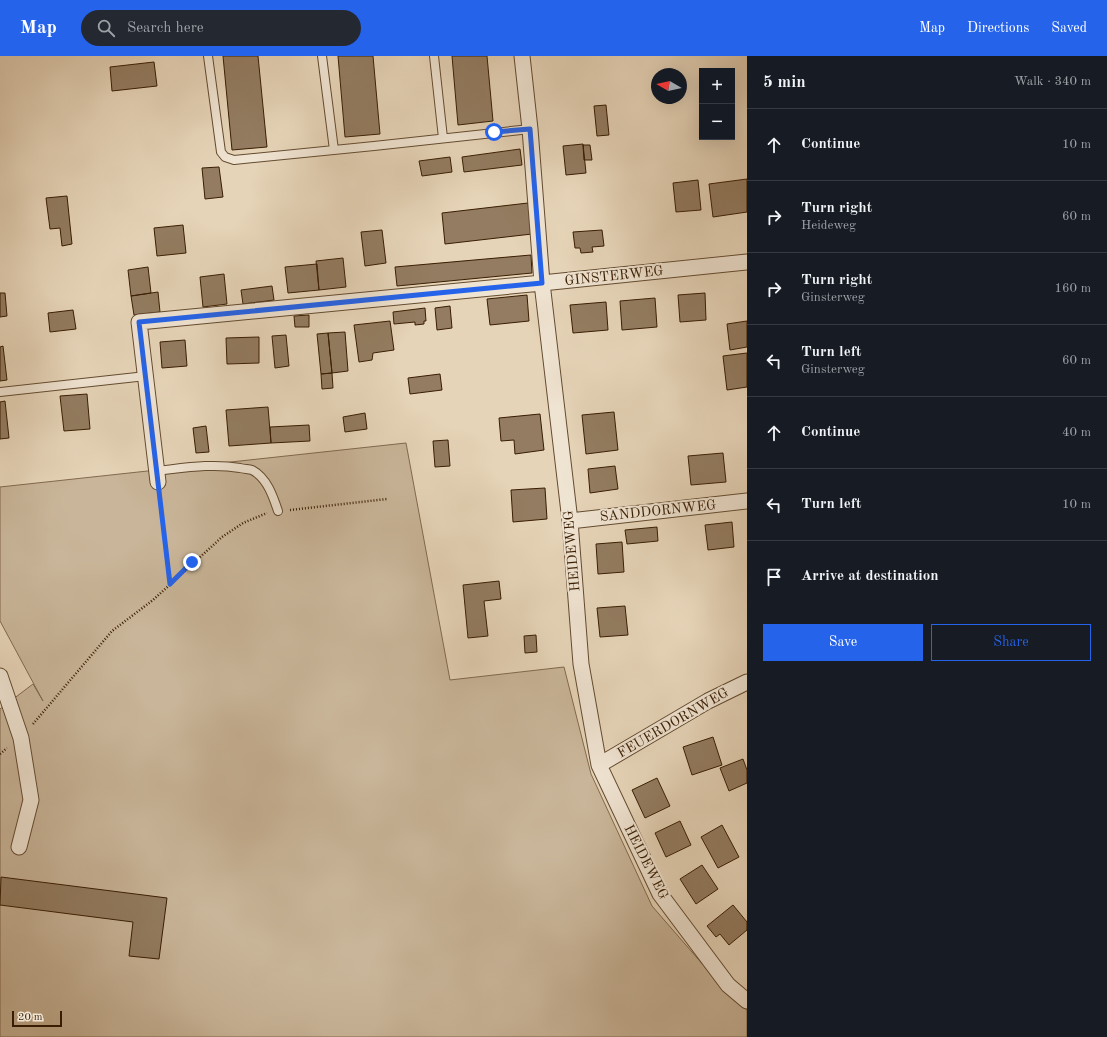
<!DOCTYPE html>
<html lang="en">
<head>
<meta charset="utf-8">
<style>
  :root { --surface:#171b24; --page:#242831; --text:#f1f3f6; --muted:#9ea1a6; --line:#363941; --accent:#2563eb }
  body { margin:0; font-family:"Old Standard TT",serif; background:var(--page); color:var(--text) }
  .controls { position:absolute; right:12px; top:12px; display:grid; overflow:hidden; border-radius:0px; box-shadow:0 4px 16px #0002 }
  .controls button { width:36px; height:36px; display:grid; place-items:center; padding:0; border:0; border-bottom:1px solid var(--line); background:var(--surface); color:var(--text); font:20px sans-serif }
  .compass { position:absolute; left:651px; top:12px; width:36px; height:36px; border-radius:50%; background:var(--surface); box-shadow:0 4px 16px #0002; rotate:279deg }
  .scale { position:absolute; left:12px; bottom:10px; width:50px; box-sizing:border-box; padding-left:4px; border:2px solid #391d02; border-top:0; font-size:11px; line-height:14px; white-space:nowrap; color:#391d02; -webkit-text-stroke:3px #efe3d1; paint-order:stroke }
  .stop { position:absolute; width:12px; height:12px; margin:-9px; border:3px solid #2563eb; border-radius:50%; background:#fff }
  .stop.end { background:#2563eb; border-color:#fff; box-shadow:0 1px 4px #0008 }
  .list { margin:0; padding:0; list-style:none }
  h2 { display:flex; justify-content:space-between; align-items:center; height:52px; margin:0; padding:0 16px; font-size:17px }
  h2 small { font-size:13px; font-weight:400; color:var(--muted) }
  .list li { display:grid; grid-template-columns:26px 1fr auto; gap:12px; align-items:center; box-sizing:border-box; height:72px; padding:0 16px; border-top:1px solid var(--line) }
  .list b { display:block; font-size:15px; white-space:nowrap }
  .list p { margin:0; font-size:13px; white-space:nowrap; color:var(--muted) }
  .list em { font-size:13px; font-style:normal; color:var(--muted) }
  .actions { display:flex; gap:8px; padding:12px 16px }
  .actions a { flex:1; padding:9px 0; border:1px solid var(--accent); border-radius:0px; text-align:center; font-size:14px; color:var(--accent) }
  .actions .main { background:var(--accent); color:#fff }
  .icon { flex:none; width:22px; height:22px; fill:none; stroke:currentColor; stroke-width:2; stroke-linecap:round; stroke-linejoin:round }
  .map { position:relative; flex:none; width:747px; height:981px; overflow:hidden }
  header { display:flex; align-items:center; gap:24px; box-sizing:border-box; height:56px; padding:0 20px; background:var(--accent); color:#fff }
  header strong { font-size:19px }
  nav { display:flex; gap:22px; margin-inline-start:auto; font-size:14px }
  .search { width:280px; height:36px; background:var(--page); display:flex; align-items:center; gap:10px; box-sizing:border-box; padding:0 14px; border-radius:22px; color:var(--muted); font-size:15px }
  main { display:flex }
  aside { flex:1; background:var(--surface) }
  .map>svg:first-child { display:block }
  .green { fill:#c9b599; stroke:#81694e }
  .building { fill:#937c61; stroke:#391d02 }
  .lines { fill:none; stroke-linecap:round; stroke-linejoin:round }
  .lane-casing { stroke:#644b30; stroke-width:10 }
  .street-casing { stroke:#644b30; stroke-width:17 }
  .path { stroke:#391d02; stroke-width:2.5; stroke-dasharray:1 2; stroke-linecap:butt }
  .lane { stroke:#efe3d1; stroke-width:8 }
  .street { stroke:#efe3d1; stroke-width:15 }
  .route { stroke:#2563eb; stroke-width:5 }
  .labels { text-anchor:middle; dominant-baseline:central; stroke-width:4; stroke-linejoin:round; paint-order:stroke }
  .street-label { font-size:14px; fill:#391d02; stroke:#efe3d1 }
</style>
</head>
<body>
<header>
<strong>Map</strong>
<div class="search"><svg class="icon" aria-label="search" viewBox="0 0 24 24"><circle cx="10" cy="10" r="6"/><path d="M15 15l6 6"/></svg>Search here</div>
<nav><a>Map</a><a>Directions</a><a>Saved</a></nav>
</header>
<main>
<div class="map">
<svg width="747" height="981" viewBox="0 0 747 981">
  <rect width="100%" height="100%" fill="#e6d4b8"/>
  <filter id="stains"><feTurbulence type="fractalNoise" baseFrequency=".005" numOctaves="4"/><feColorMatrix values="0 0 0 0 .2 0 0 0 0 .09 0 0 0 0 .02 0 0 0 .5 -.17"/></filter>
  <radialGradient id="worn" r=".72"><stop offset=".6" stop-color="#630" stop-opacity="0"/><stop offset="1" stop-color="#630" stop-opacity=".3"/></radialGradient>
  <path class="green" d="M406 387 450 624 564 611 591 718 652 850 731 941 747 954V981H0V653L33 628 43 645 0 565V431Z"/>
  <path class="building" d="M223 0H258L267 91 232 94Z
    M338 0H373L380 78 345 81Z
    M452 0H487L493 65 458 69Z
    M154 6 157 30 112 35 110 11Z
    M606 49 609 79 597 80 594 50Z
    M583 88 586 117 566 119 563 90Z
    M583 89H590L592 104H584Z
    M520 93 522 109 464 116 462 101Z
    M450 101 452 116 422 120 419 105Z
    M219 111 223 141 205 143 202 112Z
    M747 123V156L713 161 709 128Z
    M698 124 701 154 676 156 673 127Z
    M67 140 72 188 62 190 60 172 50 173 46 142Z
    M528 147 532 178 445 188 442 157Z
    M183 169 186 197 157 200 154 172Z
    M382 174 386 207 365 210 361 176Z
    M602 174 604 190 592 191 593 196 581 197 580 192H575L573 176Z
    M531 199 532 217 397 230 395 211Z
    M343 202 346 231 319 234 316 205Z
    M317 208 319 234 288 237 285 211Z
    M148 211 151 237 131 240 128 214Z
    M224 218 227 248 203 251 200 221Z
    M272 230 274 244 243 248 241 234Z
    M158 236 160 256 134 259 131 240Z
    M0 237H5L7 260 0 261Z
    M705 237 706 264 680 266 678 239Z
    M527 239 529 265 490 269 487 243Z
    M655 242 657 271 622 274 620 245Z
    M606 246 608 274 573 277 570 249Z
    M450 250 452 272 437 274 435 252Z
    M425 252 426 265H424V268L415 269V266L394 268 393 256Z
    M73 254 76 273 50 276 48 257Z
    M309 259V271H295L294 260Z
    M390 265 394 294 373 297 372 304 359 306 354 269Z
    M747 265V291L730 294 727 268Z
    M345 276 348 315 332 317 328 277Z
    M328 277 332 317 321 318 317 278Z
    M286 279 289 310 275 312 272 280Z
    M259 281V307L227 308 226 282Z
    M185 284 187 310 162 312 160 286Z
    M3 290 7 324 0 325V291Z
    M747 297V331L727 334 723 300Z
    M332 317 333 332 322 333 321 318Z
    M440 318 442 334 410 338 408 322Z
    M87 338 90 373 64 375 60 340Z
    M5 345 9 382 0 383V346Z
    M268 351 271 387 229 390 226 354Z
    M614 356 618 394 586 398 582 359Z
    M365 357 367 373 345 376 343 361Z
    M540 358 544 394 515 398 514 384 501 385 499 362Z
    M309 369 310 385 271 387 270 371Z
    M206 370 209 396 196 397 193 372Z
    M448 384 450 410 435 411 433 385Z
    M723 397 726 426 691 429 688 400Z
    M615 410 618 433 590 437 588 413Z
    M545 432 547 463 513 466 511 434Z
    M732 466 734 491 708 494 705 469Z
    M657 471 658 485 627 488 625 474Z
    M622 486 624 516 598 518 596 488Z
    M499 525 501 543 484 545 488 580 468 582 463 529Z
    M625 550 628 579 600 581 597 552Z
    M536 579 537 596 525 597 524 580Z
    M713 681 722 709 692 719 683 691Z
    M743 703 747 714V727L729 735 720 712Z
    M657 722 670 750 645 762 632 734Z
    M680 765 691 789 666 801 655 777Z
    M722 769 739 801 718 812 701 781Z
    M702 809 718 833 696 848 680 823Z
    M1 821 167 842 159 903 129 900 133 866 0 849Z
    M733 849 747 866V874L729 889 720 878 716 881 707 870Z"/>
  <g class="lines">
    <g class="lane-casing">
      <path id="lane" d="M208 0 221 96 225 101 234 104 374 90 530 73
        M322 0 334 94
        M434 0 443 82
        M0 336 146 320
        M156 415C184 412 212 407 240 412 244 413 249 413 252 414 267 422 273 440 278 455"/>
    </g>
    <g class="street-casing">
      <path id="street" d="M522 0 530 73 542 227 570 465 581 608 599 709 660 838 728 929 747 945
        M158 426 139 266 542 227 747 206
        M570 465 747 445
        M0 620 21 682 31 744 19 791
        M599 709 708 645 747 626"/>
    </g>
    <path class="path" d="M159 441 170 528
      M290 454 387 443
      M33 668 112 575 153 544 222 481 243 467 267 457
      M0 698 7 692"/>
    <use href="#lane" class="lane"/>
    <use href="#street" class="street"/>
  </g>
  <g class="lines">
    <path class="route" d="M192 506 170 528 139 266 542 227 530 73 494 76"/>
  </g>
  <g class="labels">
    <g class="street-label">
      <text transform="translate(614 220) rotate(-6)">GINSTERWEG</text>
      <text transform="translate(658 455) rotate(-6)">SANDDORNWEG</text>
      <text transform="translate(572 495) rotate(-95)">HEIDEWEG</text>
      <text transform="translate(673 667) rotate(-30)">FEUERDORNWEG</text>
      <text transform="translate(646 806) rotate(63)">HEIDEWEG</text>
    </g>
  </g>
  <rect width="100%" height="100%" filter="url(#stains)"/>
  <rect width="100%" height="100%" fill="url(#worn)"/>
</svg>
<div class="controls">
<button>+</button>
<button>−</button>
</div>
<svg class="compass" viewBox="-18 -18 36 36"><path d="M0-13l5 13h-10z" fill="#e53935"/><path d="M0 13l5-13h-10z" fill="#9ea1a6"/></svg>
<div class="scale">20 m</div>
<div class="stop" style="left:494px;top:76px"></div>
<div class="stop end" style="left:192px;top:506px"></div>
</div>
<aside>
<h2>5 min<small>Walk · 340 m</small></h2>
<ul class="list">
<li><svg class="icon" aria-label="ahead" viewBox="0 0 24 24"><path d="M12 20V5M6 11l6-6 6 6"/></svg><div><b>Continue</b></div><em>10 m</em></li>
<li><svg class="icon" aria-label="right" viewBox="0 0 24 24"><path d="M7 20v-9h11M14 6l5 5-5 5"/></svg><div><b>Turn right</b><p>Heideweg</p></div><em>60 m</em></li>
<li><svg class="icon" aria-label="right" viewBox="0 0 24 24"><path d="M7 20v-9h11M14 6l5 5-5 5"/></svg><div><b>Turn right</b><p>Ginsterweg</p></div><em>160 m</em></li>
<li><svg class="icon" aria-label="left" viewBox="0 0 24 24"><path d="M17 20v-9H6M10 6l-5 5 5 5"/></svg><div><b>Turn left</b><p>Ginsterweg</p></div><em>60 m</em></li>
<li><svg class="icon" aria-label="ahead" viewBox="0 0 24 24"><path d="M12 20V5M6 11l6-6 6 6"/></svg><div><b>Continue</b></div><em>40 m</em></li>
<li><svg class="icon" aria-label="left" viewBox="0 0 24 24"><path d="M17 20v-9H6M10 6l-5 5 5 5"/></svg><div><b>Turn left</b></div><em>10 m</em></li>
<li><svg class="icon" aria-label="arrive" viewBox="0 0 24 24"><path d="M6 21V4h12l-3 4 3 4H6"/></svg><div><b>Arrive at destination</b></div></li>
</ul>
<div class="actions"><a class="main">Save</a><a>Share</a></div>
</aside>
</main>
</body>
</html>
